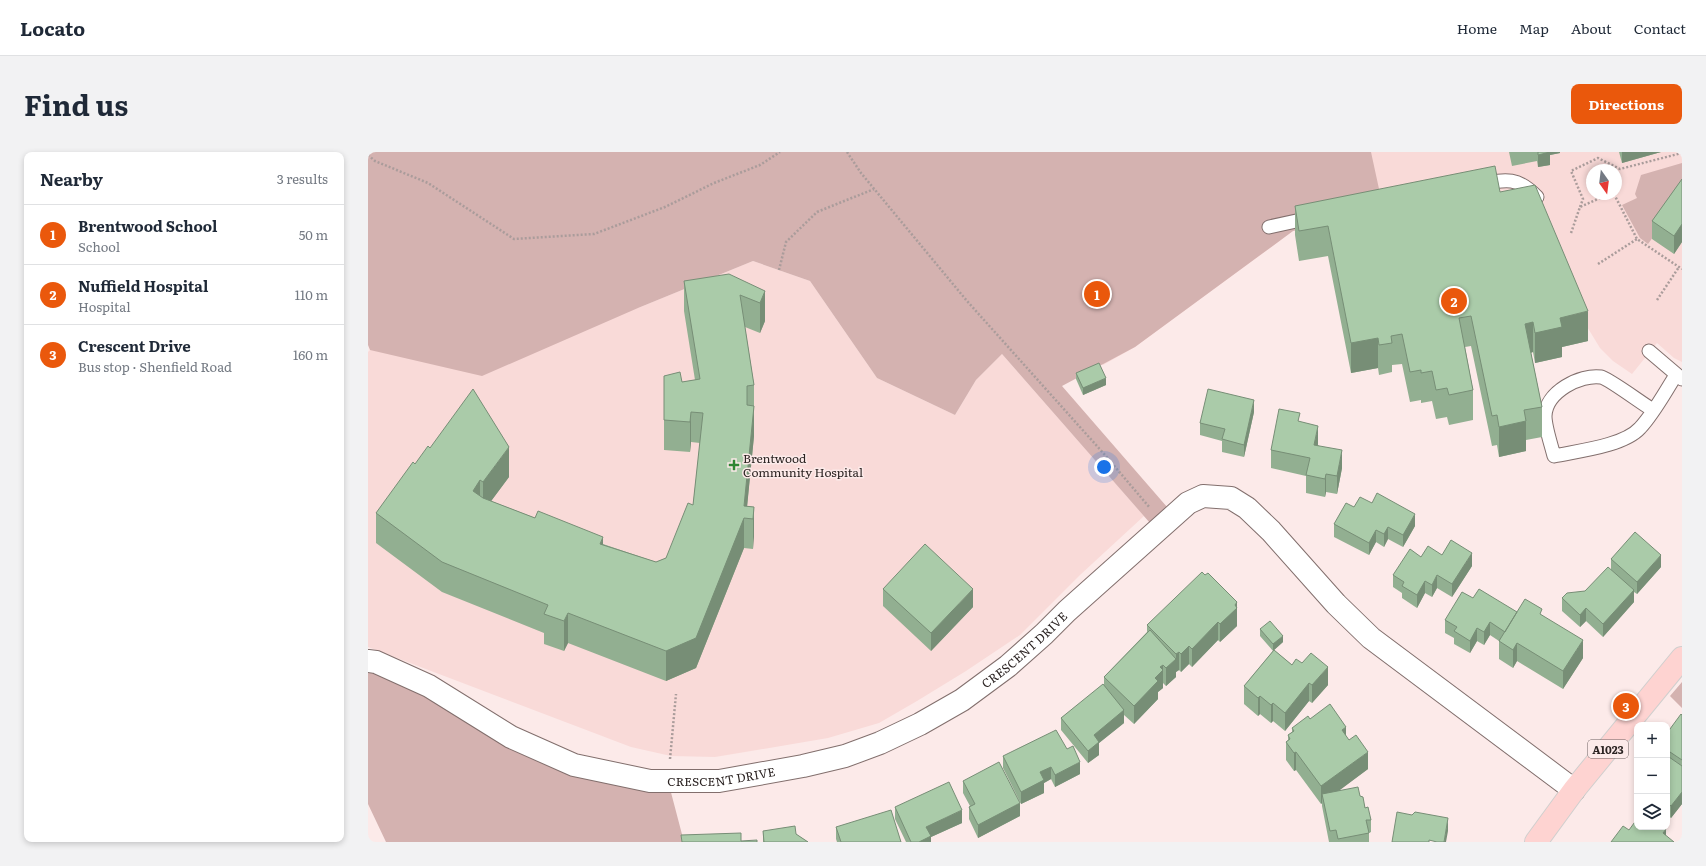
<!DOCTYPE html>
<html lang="en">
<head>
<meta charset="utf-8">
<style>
  :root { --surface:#fff; --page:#f2f2f3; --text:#1f2937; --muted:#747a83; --line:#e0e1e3; --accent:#ea580c }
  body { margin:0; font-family:Literata,serif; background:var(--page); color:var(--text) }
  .controls { position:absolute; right:12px; bottom:12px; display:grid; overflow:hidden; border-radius:8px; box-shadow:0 2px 6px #0003 }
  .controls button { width:36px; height:36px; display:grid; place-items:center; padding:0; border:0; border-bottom:1px solid var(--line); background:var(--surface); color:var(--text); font:20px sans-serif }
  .compass { position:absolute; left:1218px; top:12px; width:36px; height:36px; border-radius:50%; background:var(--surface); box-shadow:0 2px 6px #0003; rotate:166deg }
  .you { position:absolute; left:736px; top:315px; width:14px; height:14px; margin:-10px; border:3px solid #fff; border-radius:50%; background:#1a73e8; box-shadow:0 0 0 6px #1a73e833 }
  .badge { display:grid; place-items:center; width:26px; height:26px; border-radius:50%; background:var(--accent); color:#fff; font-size:13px; font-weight:700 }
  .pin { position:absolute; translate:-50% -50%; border:2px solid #fff; box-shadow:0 1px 4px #0006 }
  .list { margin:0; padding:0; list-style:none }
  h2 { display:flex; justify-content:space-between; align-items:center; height:52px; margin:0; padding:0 16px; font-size:17px }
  h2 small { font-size:13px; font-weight:400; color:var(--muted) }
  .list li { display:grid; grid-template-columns:26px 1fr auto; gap:12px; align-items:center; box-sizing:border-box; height:60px; padding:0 16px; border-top:1px solid var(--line) }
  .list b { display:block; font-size:15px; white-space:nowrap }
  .list p { margin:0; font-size:13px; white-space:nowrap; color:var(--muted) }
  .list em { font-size:13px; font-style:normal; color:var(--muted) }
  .icon { flex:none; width:22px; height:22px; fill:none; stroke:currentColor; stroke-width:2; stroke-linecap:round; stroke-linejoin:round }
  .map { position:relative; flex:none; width:1314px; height:690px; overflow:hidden; border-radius:8px }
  header { display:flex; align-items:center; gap:24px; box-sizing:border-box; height:56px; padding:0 20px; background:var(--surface); border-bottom:1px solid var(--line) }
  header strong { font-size:19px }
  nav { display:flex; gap:22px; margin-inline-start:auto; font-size:14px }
  .intro { display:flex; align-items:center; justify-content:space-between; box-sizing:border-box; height:96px; padding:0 24px }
  h1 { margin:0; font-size:28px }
  .button { padding:10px 18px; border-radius:8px; background:var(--accent); color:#fff; font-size:14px; font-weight:700 }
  main { display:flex; gap:24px; padding:0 24px }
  aside { flex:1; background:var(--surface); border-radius:8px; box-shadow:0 2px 6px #0003 }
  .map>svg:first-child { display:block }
  .built { fill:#f9dad8; fill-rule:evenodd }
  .green { fill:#d4b2b0 }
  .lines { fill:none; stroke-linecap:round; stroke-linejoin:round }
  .service-casing { stroke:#826f6d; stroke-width:15 }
  .minor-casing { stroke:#826f6d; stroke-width:24 }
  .primary-casing { stroke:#d0cfce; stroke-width:24 }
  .path { stroke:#aa9c9b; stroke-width:2.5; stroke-dasharray:2 2; stroke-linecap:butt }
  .service { stroke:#fff; stroke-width:13 }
  .minor { stroke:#fff; stroke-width:22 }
  .primary { stroke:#fed3d1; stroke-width:22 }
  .wall { fill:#92af91 }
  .shaded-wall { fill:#778e76 }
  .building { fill:#aacba9; stroke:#778e76 }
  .poi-dot { fill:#2f8634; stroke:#fceae9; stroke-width:1.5 }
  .labels { text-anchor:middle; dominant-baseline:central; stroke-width:3; stroke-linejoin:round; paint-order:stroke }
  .shield { fill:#fceae9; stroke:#6a5f5e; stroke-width:1 }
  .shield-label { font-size:11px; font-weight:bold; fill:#2b2322 }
  .poi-label { font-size:12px; fill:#2b2322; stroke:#fceae9; text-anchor:start }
  .street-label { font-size:12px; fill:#2b2322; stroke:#fceae9 }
</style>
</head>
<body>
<header>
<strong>Locato</strong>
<nav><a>Home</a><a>Map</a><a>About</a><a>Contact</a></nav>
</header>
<div class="intro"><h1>Find us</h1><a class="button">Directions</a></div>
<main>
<aside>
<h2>Nearby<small>3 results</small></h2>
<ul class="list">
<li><span class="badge">1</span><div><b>Brentwood School</b><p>School</p></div><em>50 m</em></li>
<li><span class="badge">2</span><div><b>Nuffield Hospital</b><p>Hospital</p></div><em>110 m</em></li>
<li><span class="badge">3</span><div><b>Crescent Drive</b><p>Bus stop · Shenfield Road</p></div><em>160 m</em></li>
</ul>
</aside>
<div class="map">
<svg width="1314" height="690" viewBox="0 0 1314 690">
  <rect width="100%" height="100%" fill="#fceae9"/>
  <path class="built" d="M510 0H1314V210L1306 206 1289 191 1264 222 1245 209 1232 196 1218 173 1016 60 925 79 767 195 735 213ZM1224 18H1248V42H1224Z
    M385 109 442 129 509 226 587 263 608 228 634 202 776 364 712 423 652 483 598 519 549 549 511 571 460 586 389 598 347 605 303 604 263 595 0 495V200L2 198 270 156Z"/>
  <path class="green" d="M0 0H1003L1016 60 925 79 767 195 694 234 806 363 789 379 634 202 608 228 587 263 509 226 442 129 385 109 270 156 114 224 2 198 0 193Z
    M1314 11V45L1280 92 1272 86 1254 53 1269 46 1267 42 1273 23Z
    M0 509 143 585 300 629 316 690H18L0 652Z
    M1314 530V556L1302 544Z"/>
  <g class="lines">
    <g class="service-casing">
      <path id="service" d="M1113 32C1139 27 1150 25 1169 45
        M901 75 942 66
        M1281 199 1314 227
        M1285 258C1276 253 1240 226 1233 225 1212 222 1178 240 1177 264 1177 275 1183 292 1186 304 1209 299 1256 294 1272 276 1286 261 1297 240 1308 223"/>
    </g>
    <g class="minor-casing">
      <g id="minor">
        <path id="s1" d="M0 509 8 510 61 534 143 585 206 613 282 629H351L435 614 477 604 512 591 552 572 594 548 640 514 676 482 699 459 820 351 835 344 863 346 879 356 903 379 968 452 1003 486 1206 638"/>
      </g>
    </g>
    <g class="primary-casing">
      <path id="primary" d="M1168 690 1206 638 1314 506"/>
    </g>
    <path class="path" d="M479 0 493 21 599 149 737 303 782 356
      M0 3 7 9 60 31 146 87 226 82 297 55 346 31 392 13 412 0
      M1246 42 1269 87 1314 117
      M1212 55 1215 47 1203 19 1230 6 1252 17 1314 1
      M1203 81 1212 55 1241 42
      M1230 112 1269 87
      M411 118 418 90 449 60 506 37
      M1289 148 1311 115
      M302 607 308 542"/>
    <use href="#service" class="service"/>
    <use href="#minor" class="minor"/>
    <use href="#primary" class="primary"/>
  </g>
  <path class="wall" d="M1141 0H1192V1L1182 3V13L1170 15 1169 9 1144 14Z
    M1251 0H1293L1254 11Z
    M1314 27V90L1306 102 1284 87V69Z
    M1132 40 1220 189 1194 195V205L1167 211 1165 200 1163 201 1174 255V285L1158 288V299L1131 305 1129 293 1124 294 1103 194 1097 195 1105 238V268L1081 273 1079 265 1068 267 1064 249 1053 251V248L1042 250 1034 212 1024 213V220L1011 223 1010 216 983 221 960 104 931 109 927 83V54Z
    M316 129 397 139V169L392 181 377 175 386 233V284L379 354 386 355 385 397 376 396 328 516 298 529 200 491 196 499 176 492V481L74 440 8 391V361L47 312 62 296 141 325 123 349 235 392 288 410 298 406 325 353 332 291 323 290 322 300 296 298V224L314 230 327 228 316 159Z
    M708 221 738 233 715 243 708 227Z
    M886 260 876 305 854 300V289L832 283V271Z
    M932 270 950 292V293L974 316 969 342 958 340 957 345 938 341V324L903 316V298Z
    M986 355 1047 374 1035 395 1020 387 1016 395 1008 390 1001 403 966 385V372Z
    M1074 403 1104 414 1084 445 1069 436 1064 445 1057 441 1049 456 1034 446V441L1025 435V423L1053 405Z
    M1243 407 1293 415 1269 442 1266 440V450L1235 485 1218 469 1212 475 1194 459V446L1217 439 1243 417Z
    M837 423 869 450V474L852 490 850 488 824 515 821 512 813 520 811 518 808 520V525L798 534 795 531V536L790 540V547L766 572 756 563V571L731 591V603L720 611 693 578V566L736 533V525L779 480V473Z
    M515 437 605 455 563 499 515 454Z
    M1105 446 1149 460 1174 463 1215 506 1195 537 1149 509 1145 516 1131 507V489L1122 483 1116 493 1109 489 1102 501 1086 492V486L1077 481V468Z
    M892 477 915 490 906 498 924 513 960 533 944 551 941 549 917 579 905 569 903 571 892 562 890 564 876 552V534L905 499 892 484Z
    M1314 563V652L1303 666 1299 663V581Z
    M942 567 978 584 1000 617 971 638 992 644 1003 668V680L1001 681V690H961L954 654V651L953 652 928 618 926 619 918 608V590L920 588V583L924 580V576Z
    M699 597 712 622 687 635 683 627 676 631V641L653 652 635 616V604Z
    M595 629 652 664 610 686 601 667V655L602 654 595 641Z
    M527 655 594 671 563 685V690H538L527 667Z
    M468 675 533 690H469L468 687Z
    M395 679 428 682 440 690H395Z"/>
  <path class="shaded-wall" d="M1180 0H1192V1L1182 3V13L1170 15V3Z
    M1254 0H1293L1254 11Z
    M1314 72V90L1306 102V84Z
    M397 139V169L392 181V151Z
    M1220 159V189L1194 195V205L1167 211V181L1192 166Z
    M1165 170V200L1157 202V172Z
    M1010 186V216L983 221V191Z
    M738 226V233L715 243V236Z
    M886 248V260L876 305V293Z
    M386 254V284L378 366 376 354Z
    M323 260V290L322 300V270Z
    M1158 269V299L1131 305V275Z
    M950 274V292L946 310V293Z
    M141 295V325L115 360V330Z
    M974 298V316L969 342V324Z
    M958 322V340L957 345V327Z
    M112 328V358L105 339Z
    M386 355V385L385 397V367Z
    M1047 362V374L1035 395V383Z
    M376 366V396L328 516 298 529V499Z
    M1020 375V387L1016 395V382Z
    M1008 378V390L1001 403V391Z
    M235 385V415L232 392Z
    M1104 401V414L1084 445V432Z
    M1293 403V415L1269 442V430Z
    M1069 423V436L1064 445V433Z
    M1057 429V441L1049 456V443Z
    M605 437V455L563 499V481Z
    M1266 438V450L1235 485V472Z
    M869 450V474L852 490V472Z
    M1218 456V469L1212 475V463Z
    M200 461V491L196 499V469Z
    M850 470V488L824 515V497Z
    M1122 470V483L1116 493V480Z
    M1109 476V489L1102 501V489Z
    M915 484V490L905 499V492Z
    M1215 488V506L1195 537V519Z
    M1149 491V509L1145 516V498Z
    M821 494V512L813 520V502Z
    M811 500V518L808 520V525L798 534V516L808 507V502Z
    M795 513V536L790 540V547L766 572V554L787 526 792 515Z
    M960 515V533L944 551V533Z
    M941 531V549L917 579V561Z
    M892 544V562L890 564V546Z
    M905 551V569L903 571V553Z
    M756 558V571L731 591V603L720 611V599L726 583Z
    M978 575V593L974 578Z
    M928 600V618L926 619V601Z
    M1000 600V617L956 650 954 642V651L953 652V634Z
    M712 610V622L687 635V623Z
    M683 615V627L676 631V641L653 652V640L672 620Z
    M1314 640V652L1303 666V654Z
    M652 651V664L610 686V673Z
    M594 658V671L563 685V690H551L558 675Z
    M1080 666V679L1078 690H1076Z
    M1298 677V690L1295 681Z"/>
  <path class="building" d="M1170 0H1182L1170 3Z
    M1127 14 1132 40 1167 33 1220 159 1192 166 1194 175 1167 181 1165 170 1157 172 1174 255 1156 258 1158 269 1131 275 1129 263 1124 264 1103 164 1091 166 1105 238 1081 243 1079 236 1068 238 1064 219 1053 221V218L1042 220 1034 182 1023 184 1024 191 1011 193 1010 186 983 191 960 74 931 79 927 54Z
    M1314 27V72L1306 84 1284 69Z
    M361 122 397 139 392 151 372 143 386 233 379 234V253L386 254 376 354 386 355 385 367 376 366 328 486 298 499 200 461 196 469 176 462 180 453 74 410 8 361 45 310 47 312 60 294 62 296 105 237 141 295 115 330 112 328 105 339 115 346 167 366 170 359 235 385 232 392 288 410 298 406 320 351 325 353 335 261 323 260 322 270 296 268V224L312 220 314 230 332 227 316 129Z
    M731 211 738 226 715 236 708 221Z
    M840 237 886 248 876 293 854 287 857 277 832 271Z
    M911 257 932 261 930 269 950 274 946 293 974 298 969 324 958 322 957 327 938 323 942 306 903 298Z
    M1009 341 1047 362 1035 383 1020 375 1016 382 1008 378 1001 391 966 372 978 351 986 355 992 345 1004 351Z
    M1267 380 1293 403 1269 430 1243 407Z
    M1083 388 1104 401 1084 432 1069 423 1064 433 1057 429 1049 443 1034 434 1036 430 1025 423 1042 397 1053 405 1060 394 1074 403Z
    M557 392 605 437 563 481 515 437Z
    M1240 415 1266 438 1235 472 1218 456 1212 463 1194 446 1199 441 1217 439Z
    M834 420 837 423 840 421 869 450 867 453 869 456 852 472 850 470 824 497 821 494 813 502 811 500 808 502 779 473Z
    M1111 437 1149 460 1137 480 1122 470 1116 480 1109 476 1102 489 1086 479 1089 475 1077 468 1094 440 1105 446Z
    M1157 447 1174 457 1172 462 1215 488 1195 519 1149 491 1145 498 1131 489Z
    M902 469 915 484 905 492 892 477Z
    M782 478 808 507 798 516 795 513 792 515 795 518 787 526 790 529 766 554 736 525Z
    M906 498 924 513 928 507 934 511 943 501 960 515 944 533 941 531 917 561 905 551 903 553 892 544 890 546 876 534Z
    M735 532 756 558 726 583 731 590 720 599 693 566Z
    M962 552 978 575 974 578 981 588 988 583 1000 600 953 634 928 600 926 601 918 590 922 587 920 583 926 579 924 576 940 564 942 567Z
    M1313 562 1314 563V608L1299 598V581Z
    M688 578 699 597 705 594 712 610 687 623 683 615 672 620 676 628 653 640 635 604Z
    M1301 605 1314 614V640L1303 654 1299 651V608Z
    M631 610 652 651 610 673 601 655 607 652 595 629Z
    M581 630 594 658 558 675 563 684 551 690H543L527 655Z
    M990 635 992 644 995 645 997 656 1000 655 1003 668H998L1001 681 970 687 968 678 962 679 954 642Z
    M523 658 533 690H473L468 675Z
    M1029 660 1044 663 1047 660 1080 666 1076 690H1069L1061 688V690H1024Z
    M1269 667V675H1295L1298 677 1295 681 1306 690H1243L1255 674 1261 678Z
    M427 674 428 682 440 690H396L395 679Z
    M373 681V689L389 688V690H314L313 683Z"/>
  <path class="poi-dot" d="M364 307h4v4h4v4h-4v4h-4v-4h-4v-4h4z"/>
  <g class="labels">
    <rect class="shield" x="1220" y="588" width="40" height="18" rx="3"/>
    <g class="shield-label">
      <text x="1240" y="597">A1023</text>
    </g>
    <g class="poi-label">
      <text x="375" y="306">Brentwood<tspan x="375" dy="14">Community Hospital</tspan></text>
    </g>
    <g class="street-label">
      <text stroke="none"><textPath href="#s1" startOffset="717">CRESCENT DRIVE</textPath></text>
      <text stroke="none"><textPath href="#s1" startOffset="381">CRESCENT DRIVE</textPath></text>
    </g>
  </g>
</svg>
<div class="controls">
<button>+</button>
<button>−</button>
<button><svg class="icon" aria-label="layers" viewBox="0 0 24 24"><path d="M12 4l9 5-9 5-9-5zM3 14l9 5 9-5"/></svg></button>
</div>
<svg class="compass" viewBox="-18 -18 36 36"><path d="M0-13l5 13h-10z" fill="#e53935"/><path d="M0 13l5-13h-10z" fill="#747a83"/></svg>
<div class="you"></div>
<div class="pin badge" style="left:729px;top:142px">1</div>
<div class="pin badge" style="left:1086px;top:149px">2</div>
<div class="pin badge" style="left:1258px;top:554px">3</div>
</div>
</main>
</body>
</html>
